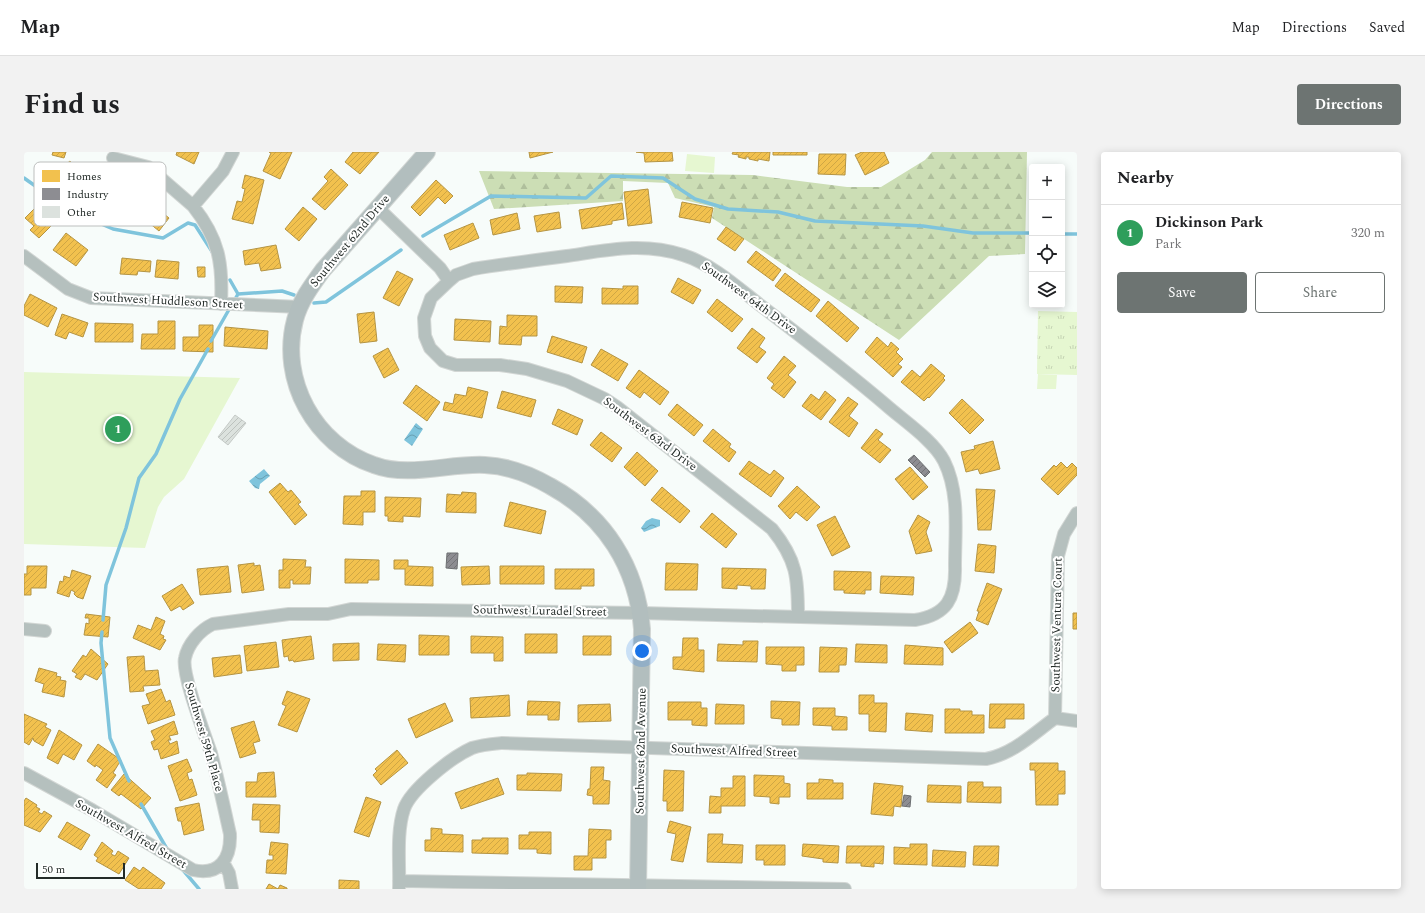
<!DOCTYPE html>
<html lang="en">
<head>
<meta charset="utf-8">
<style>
  :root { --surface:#fff; --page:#f2f2f2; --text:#202124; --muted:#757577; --line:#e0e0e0; --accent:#6d7472 }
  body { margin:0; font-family:Spectral,serif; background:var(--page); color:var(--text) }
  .controls { position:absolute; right:12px; top:12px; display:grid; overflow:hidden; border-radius:4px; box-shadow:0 2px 10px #0003 }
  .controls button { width:36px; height:36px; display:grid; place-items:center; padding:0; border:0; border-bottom:1px solid var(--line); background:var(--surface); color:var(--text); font:20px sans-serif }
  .scale { position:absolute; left:12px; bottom:10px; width:89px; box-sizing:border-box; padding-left:4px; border:2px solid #232b28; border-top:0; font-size:11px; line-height:14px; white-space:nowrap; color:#232b28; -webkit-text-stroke:3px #fff; paint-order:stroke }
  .you { position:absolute; left:618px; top:499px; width:14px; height:14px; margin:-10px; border:3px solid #fff; border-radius:50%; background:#1a73e8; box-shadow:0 0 0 6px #1a73e833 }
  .badge { display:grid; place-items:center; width:26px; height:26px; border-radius:50%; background:var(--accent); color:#fff; font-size:13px; font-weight:700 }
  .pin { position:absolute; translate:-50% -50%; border:2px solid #fff; box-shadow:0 1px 4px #0006 }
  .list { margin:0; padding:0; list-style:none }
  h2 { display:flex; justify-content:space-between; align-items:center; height:52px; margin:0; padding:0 16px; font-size:17px }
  h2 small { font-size:13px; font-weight:400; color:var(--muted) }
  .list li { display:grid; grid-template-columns:26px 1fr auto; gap:12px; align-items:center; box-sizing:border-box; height:56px; padding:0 16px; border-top:1px solid var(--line) }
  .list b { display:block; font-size:15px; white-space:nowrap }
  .list p { margin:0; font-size:13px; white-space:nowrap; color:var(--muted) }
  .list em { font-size:13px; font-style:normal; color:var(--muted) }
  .actions { display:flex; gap:8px; padding:12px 16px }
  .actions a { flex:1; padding:9px 0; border:1px solid var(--accent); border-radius:4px; text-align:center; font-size:14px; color:var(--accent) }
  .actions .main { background:var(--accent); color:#fff }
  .icon { flex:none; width:22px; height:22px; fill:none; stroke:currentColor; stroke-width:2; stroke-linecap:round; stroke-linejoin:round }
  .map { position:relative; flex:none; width:1053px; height:737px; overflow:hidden; border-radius:4px }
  header { display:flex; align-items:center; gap:24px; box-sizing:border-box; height:56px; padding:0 20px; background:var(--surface); border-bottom:1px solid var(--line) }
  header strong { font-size:19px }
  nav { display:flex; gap:22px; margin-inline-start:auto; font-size:14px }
  .intro { display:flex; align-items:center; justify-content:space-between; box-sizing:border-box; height:96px; padding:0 24px }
  h1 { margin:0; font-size:28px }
  .button { padding:10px 18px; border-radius:4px; background:var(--accent); color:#fff; font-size:14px; font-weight:700 }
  main { display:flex; gap:24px; padding:0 24px }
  aside { flex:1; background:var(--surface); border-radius:4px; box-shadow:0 2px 10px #0003 }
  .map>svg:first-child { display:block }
  .grass { fill:url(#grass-tufts) }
  .forest { fill:url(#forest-firs) }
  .green { fill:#e6f7d1 }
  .water { fill:url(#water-waves) }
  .homes { fill:url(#homes-hatch); stroke:#b49443 }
  .industry { fill:url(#industry-hatch); stroke:#6d7072 }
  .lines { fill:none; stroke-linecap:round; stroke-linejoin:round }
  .stream { stroke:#7fc4dc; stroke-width:3.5 }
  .building { fill:url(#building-hatch); stroke:#c5cac7 }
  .street-casing { stroke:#d2d6d4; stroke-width:14 }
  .secondary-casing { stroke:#d2d6d4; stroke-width:18 }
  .street { stroke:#b5c0be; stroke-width:12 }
  .secondary { stroke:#b2bebe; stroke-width:16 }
  .labels { text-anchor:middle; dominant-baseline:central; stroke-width:4; stroke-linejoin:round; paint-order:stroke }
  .street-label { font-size:12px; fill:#232b28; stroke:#fff }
  .key { fill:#fff; stroke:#bdbfbe; stroke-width:1 }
  .key-label { font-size:11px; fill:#232b28 }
</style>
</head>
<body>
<header>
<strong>Map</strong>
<nav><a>Map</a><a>Directions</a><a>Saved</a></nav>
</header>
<div class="intro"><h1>Find us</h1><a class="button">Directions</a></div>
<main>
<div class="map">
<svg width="1053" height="737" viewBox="0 0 1053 737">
  <defs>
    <pattern id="grass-tufts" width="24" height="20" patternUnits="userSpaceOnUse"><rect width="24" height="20" fill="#e6f7d1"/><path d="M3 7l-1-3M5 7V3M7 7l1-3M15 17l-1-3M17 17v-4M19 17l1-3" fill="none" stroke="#c5d4b3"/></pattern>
    <pattern id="forest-firs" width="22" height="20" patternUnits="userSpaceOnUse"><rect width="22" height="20" fill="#ccdeb5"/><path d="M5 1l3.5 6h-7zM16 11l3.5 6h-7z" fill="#afbf9c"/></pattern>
    <pattern id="water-waves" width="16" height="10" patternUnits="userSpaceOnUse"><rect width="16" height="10" fill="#7fc4dc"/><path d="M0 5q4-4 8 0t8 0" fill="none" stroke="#689fb2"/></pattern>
    <pattern id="homes-hatch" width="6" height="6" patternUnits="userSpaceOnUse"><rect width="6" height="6" fill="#f2c14e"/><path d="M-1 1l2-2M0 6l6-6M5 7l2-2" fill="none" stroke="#cfa644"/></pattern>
    <pattern id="industry-hatch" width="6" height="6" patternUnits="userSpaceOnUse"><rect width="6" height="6" fill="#8d8d92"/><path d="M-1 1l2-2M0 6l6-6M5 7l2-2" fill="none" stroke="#737377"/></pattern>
    <pattern id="building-hatch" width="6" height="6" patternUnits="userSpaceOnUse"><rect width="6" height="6" fill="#dce2de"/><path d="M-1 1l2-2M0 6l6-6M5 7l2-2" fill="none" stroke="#bcc2be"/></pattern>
  </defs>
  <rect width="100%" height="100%" fill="#f7fcfa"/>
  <path class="grass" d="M1014 159 1053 160V223L1013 222Z"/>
  <path class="forest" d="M908 0H1003L1001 102 965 104 875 188 688 66 690 55 651 46 644 31 599 29V49L470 57 455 19 729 23 823 35H857L901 8Z"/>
  <path class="green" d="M663 2 691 5 690 21 661 19Z
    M0 220 216 226 160 327 140 345 134 355 121 396 0 392Z
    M1014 222 1033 223 1032 237H1013Z"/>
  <path class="water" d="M392 271 399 277 388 294 380 288Z
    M240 317 246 324 236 332 235 337 231 336 225 329Z
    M628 366 636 368V374L620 380 617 376 622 369Z"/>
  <path class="homes" d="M29 0H42L40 6 28 3Z
    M153 0H175L170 12 152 3Z
    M245 0H268L256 27 239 19 247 1Z
    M329 0H355L336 22 321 10Z
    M505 0H529L506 6Z
    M612 0H648L649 9 621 10 620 1Z
    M709 0H746L745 9 734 7V9L725 7V5H722V7L714 5 715 3 708 2Z
    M749 0H783V3H749Z
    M838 0H860L865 11 841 23 831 3Z
    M795 2H822L821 23 794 22Z
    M46 9 67 34 51 47 30 22Z
    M307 17 324 33 301 58 288 47 304 29 300 25Z
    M221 23 240 28 229 72 208 67 213 49 218 50 221 37 218 36Z
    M412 28 429 44 421 52 414 45 396 64 387 55Z
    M624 37 628 71 604 74 600 40Z
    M124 49 145 66 135 79 113 61Z
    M658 50 689 56 686 71 655 65Z
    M598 51 600 67 588 69V72L558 77 555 58Z
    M14 53 32 69 15 86 6 78 10 74 1 66Z
    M279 55 293 67 275 89 261 77Z
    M535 60 537 76 513 80 510 64Z
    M493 61 496 77 469 83 466 68Z
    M449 71 455 86 426 98 420 83Z
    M702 75 720 87 711 99 693 87Z
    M42 81 64 98 52 114 29 98Z
    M252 93 257 116 237 119 235 111 221 113 219 99Z
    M732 99 757 118 749 129 723 110Z
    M98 106 127 109 126 120 114 119 113 123 96 122Z
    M133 108 155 110 154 127 131 125Z
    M173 115H181V125H174Z
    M373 119 389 127 375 154 359 146Z
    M761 121 796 148 787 160 751 134Z
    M654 126 677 138 669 152 647 140Z
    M531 134 559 135 558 151 531 150Z
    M599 134H614V152H578V136L599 137Z
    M6 142 33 156 24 175 0 163V154Z
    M693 147 719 167 708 180 683 160Z
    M804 149 835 176 823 190 792 164Z
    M350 160 353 189 336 191 333 162Z
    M38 162 64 171 59 185 45 180 42 187 31 183Z
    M483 163 513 164V184H498L497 193 475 192 476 174 483 175Z
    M431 167 467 169 466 190 430 188Z
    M134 169H151V197H117L118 182H134Z
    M71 171 109 172V190H71Z
    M175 173H189V200L159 199V185H175Z
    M201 175 244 179 243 197 200 194Z
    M728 176 741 186 735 195 742 200 733 211 713 196Z
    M528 184 563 195 558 211 523 200Z
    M853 185 864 195 867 190 875 197 872 200 879 207 874 212 878 215 869 225 841 200Z
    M364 196 375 218 360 226 349 204Z
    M577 197 604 212 594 229 567 213Z
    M760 204 772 214 764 223 772 230 760 246 747 236 750 232 743 226Z
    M907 212 921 224 919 226 921 228 905 246 904 245 900 249 877 230 888 218 896 225Z
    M615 218 645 240 636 253 620 240 616 246 602 236Z
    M392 233 416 250 403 269 379 251Z
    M444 235 464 240 458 266 419 258 421 250 429 252 431 242 442 244Z
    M478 239 512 248 507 265 473 256Z
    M801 239 812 248 797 268 778 254 787 242 795 248Z
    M824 245 834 252 825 264 834 271 825 285 805 270Z
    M938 247 960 268 946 282 925 261Z
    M653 252 679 273 670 284 644 263Z
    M534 257 559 268 553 283 528 272Z
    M689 277 707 292 705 295 712 300 705 310 679 289Z
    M852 277 859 282 854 288 867 298 856 311 837 296Z
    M577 280 598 296 588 310 566 293Z
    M969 289 976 317 956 322 954 317 942 320 937 300 951 297 950 294Z
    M613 300 634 319 621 334 600 315Z
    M725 309 746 323 750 318 760 326 747 345 715 322Z
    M1037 310 1043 316 1048 311 1053 316V323L1034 343 1017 327 1030 313 1032 315Z
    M886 315 904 335 889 348 871 327Z
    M256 331 264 340 267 338 277 350 274 352 283 363 271 373 245 340Z
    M773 334 796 355 783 369 772 360 766 367 754 354Z
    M638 335 666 359 656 371 627 348Z
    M952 337 971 338 967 378H954Z
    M337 339H351V360H339V373L319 372 320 344H337Z
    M438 340 452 341V361L422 360 423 342 437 343Z
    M361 345 397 346 396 365 379 364V370L364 369V364H361Z
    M486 350 522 359 517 382 480 374Z
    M688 361 713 382 702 396 676 375Z
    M894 363 906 370 902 380 908 399 892 402 885 379Z
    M811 364 826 395 808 404 793 373Z
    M954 392 972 394 970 421 951 419Z
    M259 407 282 408 281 415H287L286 432H269V428H266V436H255V418H259Z
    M321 407 355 408V428H344V431H321Z
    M370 408H384V414L409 415V434L381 433V417H370Z
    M230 411V414L236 413 240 438 218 441 214 413Z
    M642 411 674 412 673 438H641Z
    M3 414H23L22 436H7V443H0V422H3Z
    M204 414 207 440 176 443 173 417Z
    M465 414 466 432 438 433 437 415Z
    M476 414H520V432H476Z
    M698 416 742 417 741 437H727V434L713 433V437L698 436Z
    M531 417H570V434H557V437H531Z
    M48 418 67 424 59 447 53 445 50 442 51 440 47 438 45 445 33 441 36 429 39 430 40 424 46 426Z
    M810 419 847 420V438H841V442L820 441V438H810Z
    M857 424 890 425 889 443 856 441Z
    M963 431 978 437 964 473 952 468 955 459H953Z
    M158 432 170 451 159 458 156 454 147 459 138 444Z
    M1049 461H1053V477H1049Z
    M62 462 86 465 84 485 60 483 62 471 65 472V466H61Z
    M132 465 141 469 136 482 140 484 139 487 142 488 136 498 109 486 114 473 127 478Z
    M946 470 954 481 928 501 920 490Z
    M501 482H533V501H501Z
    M395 483 425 484V503H395Z
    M287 484 290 507 270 510 269 508 265 509 264 504 260 505 258 488Z
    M447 484 479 485V509H470V501H447Z
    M559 484H587V503H559Z
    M659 486H674V498H680V520L649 517V505H658Z
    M719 489H734L733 510 693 509 694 492 719 493Z
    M252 490 255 515 223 519 220 494Z
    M335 491V508L309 509V492Z
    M354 492 382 493 381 510 353 508Z
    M832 492 863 493V511L831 510Z
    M881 493 919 496V513L880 512Z
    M742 495H780V513H772V519H758V513L742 512Z
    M796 495 823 496 822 513H815V520H795Z
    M67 497 84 512 73 528 61 522 57 528 51 525 53 522 48 519 59 503 62 505Z
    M216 503 218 521 190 525 188 506Z
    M120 504 121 519 134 518 136 533 119 534 120 539 106 540 103 505Z
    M15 516 33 521 32 524 37 525 36 528 42 529 40 545 18 540 20 532 11 529Z
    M137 537 142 550 146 548 151 563 124 572 118 554 126 552 122 542Z
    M263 539 286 547 273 580 254 573 262 554 258 552Z
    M485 543 486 564 447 566 446 546Z
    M835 543H850V551H863L862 580 845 579V562H835Z
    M504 549 536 550 535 568H524V563H503Z
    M747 549 776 550 775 573H758V567L747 566Z
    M644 550H677V556H683V574L668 573V568H644Z
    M421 551 429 569 392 586 384 567Z
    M586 552 587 569 554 570V553Z
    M692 552 720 553V572H691Z
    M966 552H1000V567H981V576H965Z
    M789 556H811V564L823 565V578H808V574L789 573Z
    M921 557H936V559H948V563H960V581H921Z
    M882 561 909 563 908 580 881 578Z
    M0 562 23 572 21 575 27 578 19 594 10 589 9 586 5 593 0 590Z
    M150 569 154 582 145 584 147 588H144L146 592 153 589 155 601 137 607 134 597 130 598 127 590 131 588 127 579Z
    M230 569 236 589 229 591 232 601 216 606 207 576Z
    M35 578 58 593 50 608 39 602 34 612 23 606Z
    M74 592 97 608 89 621 92 623 83 636 72 628 79 618 72 613 71 615 63 609Z
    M373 598 384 611 357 633 349 623 353 619 351 617Z
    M163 607 168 619 163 621 165 628 168 627 173 643 156 649 144 614Z
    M1006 611H1034V619H1041V642H1034V653H1012L1011 618H1006Z
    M567 615H580L579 628 586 629 585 652H569V644L563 643 564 637H566Z
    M640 618 660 619 659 659H643V649H639Z
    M250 620 252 645H222V630H233L234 621Z
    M503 621 538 622 537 639 493 638V623H503Z
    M100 622 127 646 117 657 97 642 95 644 87 638Z
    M730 623 760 624V631L766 632V645H755V652L746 651V645L730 644Z
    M709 624H721V654H697V661H685L686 644 697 645V636H709Z
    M474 626 480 642 437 657 431 641Z
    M795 627 809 628V631H819V647H783V631H795Z
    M944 630H959V635H977V651L943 650Z
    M850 631 879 634 877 655 870 654 869 664 847 662Z
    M904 633 937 634V651L903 650Z
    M342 645 357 650 345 685 330 680Z
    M2 646 13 653 12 655 16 657 14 660 18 662 20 659 28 664 16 680 0 673V649Z
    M175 651 180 678 160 683 157 669H154L151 656Z
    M229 652 256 653 255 681 236 680V668H228Z
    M646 669 667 675 659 710 647 708 652 682 643 680Z
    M43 670 66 683 57 698 34 685Z
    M407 676 418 677V682L439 683V700L401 699V688H407Z
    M565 677 587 678V688H582V706H568V718H550V704H564Z
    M505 680H527V702L513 701V697H495V683H505Z
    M684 682H699L698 692 719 693 718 711 683 710Z
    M458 686H484V702L448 701V688H458Z
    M78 690 89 699 87 702 91 704 94 699 105 706 95 722 72 709 74 706 70 703Z
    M247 690 264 692 262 722 242 721 243 708H249V703H245Z
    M779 692 815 694 814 711 799 710V707L778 704Z
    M886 692H903V713L870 712V695L886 696Z
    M732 693H761V713H740V708H732Z
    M823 694H860L859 712 850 711V715L837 714V711H822Z
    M950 694H975L974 714 949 713Z
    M909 698 942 700 941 715 908 714Z
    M110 715 116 719 119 715 141 731 137 737H115L101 728Z
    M315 728 335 729V737H315Z
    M245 732 254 737 256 733 263 736V737H242Z"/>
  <path class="industry" d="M890 303 906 320 901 325 884 308Z
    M423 401H434L433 417 422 416Z
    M880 643 887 644 886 655 878 654Z"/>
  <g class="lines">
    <path class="stream" d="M0 26 47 59 89 77 139 86 164 71 171 73 189 101
      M1038 82H1053
      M399 84 467 44 562 46 587 24 639 26 671 47 704 57 754 60 791 69 899 74 949 81H1008
      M206 128 214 142
      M214 142 258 139 270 143
      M210 149 214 142
      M290 151 302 150 377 98
      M187 189 207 154
      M79 468 82 433 102 376 115 326 132 302 156 247 184 197
      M78 480 77 491 86 586 105 629
      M117 652 143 697
      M159 718 175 737"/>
  </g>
  <path class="building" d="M211 263 222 271 204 293 194 285Z"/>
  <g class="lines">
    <g class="street-casing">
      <path id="street" d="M89 6 124 15 169 54
        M0 104 44 137 67 146 276 155
        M425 129 407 146 400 166 401 184 406 196 419 209 432 213H476L503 217 543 229 581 247 593 255 748 377C773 408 774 426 774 464
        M197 152C199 111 195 87 169 54L199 19 209 0
        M0 477 21 479
        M1031 566 1034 404 1040 382 1053 361
        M0 621 68 658 169 718C196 724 207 706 206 682 200 655 194 627 187 601 181 583 157 521 161 506 164 492 176 478 189 472L265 462H304L327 457 617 461 891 468C923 463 932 446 931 414 931 380 936 341 920 309 909 288 880 269 862 253 821 218 779 186 736 153 713 135 688 112 659 103 619 90 584 98 543 104 512 108 480 112 449 117L432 123 425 129 416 116 354 56
        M199 710 205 721 208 737
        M375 729 821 737
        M375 737C376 712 372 681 380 657 387 637 428 605 448 596 457 593 468 592 478 591L962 607C989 602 1009 582 1031 566L1053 569"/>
    </g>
    <g class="secondary-casing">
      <path id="secondary" d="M403 0 299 118C288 133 276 149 271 168 255 228 291 293 350 313 385 326 425 311 461 313 484 314 507 323 526 334 581 364 613 415 618 477L614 737"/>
    </g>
    <use href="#street" class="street"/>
    <use href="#secondary" class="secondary"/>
  </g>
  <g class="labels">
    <g class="street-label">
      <text transform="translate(326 89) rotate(-50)">Southwest 62nd Drive</text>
      <text transform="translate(725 146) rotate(36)">Southwest 64th Drive</text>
      <text transform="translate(144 149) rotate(3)">Southwest Huddleson Street</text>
      <text transform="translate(626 282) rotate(37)">Southwest 63rd Drive</text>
      <text transform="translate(516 459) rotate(1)">Southwest Luradel Street</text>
      <text transform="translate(1033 473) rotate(-89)">Southwest Ventura Court</text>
      <text transform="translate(180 585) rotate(74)">Southwest 59th Place</text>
      <text transform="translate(617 599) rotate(-89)">Southwest 62nd Avenue</text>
      <text transform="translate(710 599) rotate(2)">Southwest Alfred Street</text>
      <text transform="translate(107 682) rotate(30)">Southwest Alfred Street</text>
    </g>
  </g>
  <rect x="10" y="10" width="132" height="64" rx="6" class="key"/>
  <rect x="18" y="18" width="18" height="12" fill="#f2c14e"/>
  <rect x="18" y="36" width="18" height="12" fill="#8d8d92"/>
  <rect x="18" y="54" width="18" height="12" fill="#dce2de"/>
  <g class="key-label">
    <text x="43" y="28">Homes</text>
    <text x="43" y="46">Industry</text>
    <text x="43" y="64">Other</text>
  </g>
</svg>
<div class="controls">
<button>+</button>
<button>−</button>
<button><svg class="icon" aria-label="locate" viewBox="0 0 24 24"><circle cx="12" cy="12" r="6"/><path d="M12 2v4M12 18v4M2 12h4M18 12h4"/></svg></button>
<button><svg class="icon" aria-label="layers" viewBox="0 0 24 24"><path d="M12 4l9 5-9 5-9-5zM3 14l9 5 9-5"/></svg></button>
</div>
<div class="scale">50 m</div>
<div class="you"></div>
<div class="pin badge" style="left:94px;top:277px;background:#2e9e5b">1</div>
</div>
<aside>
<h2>Nearby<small></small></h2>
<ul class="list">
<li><span class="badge" style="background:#2e9e5b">1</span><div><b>Dickinson Park</b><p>Park</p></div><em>320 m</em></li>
</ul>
<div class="actions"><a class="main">Save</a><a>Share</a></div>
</aside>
</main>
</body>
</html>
